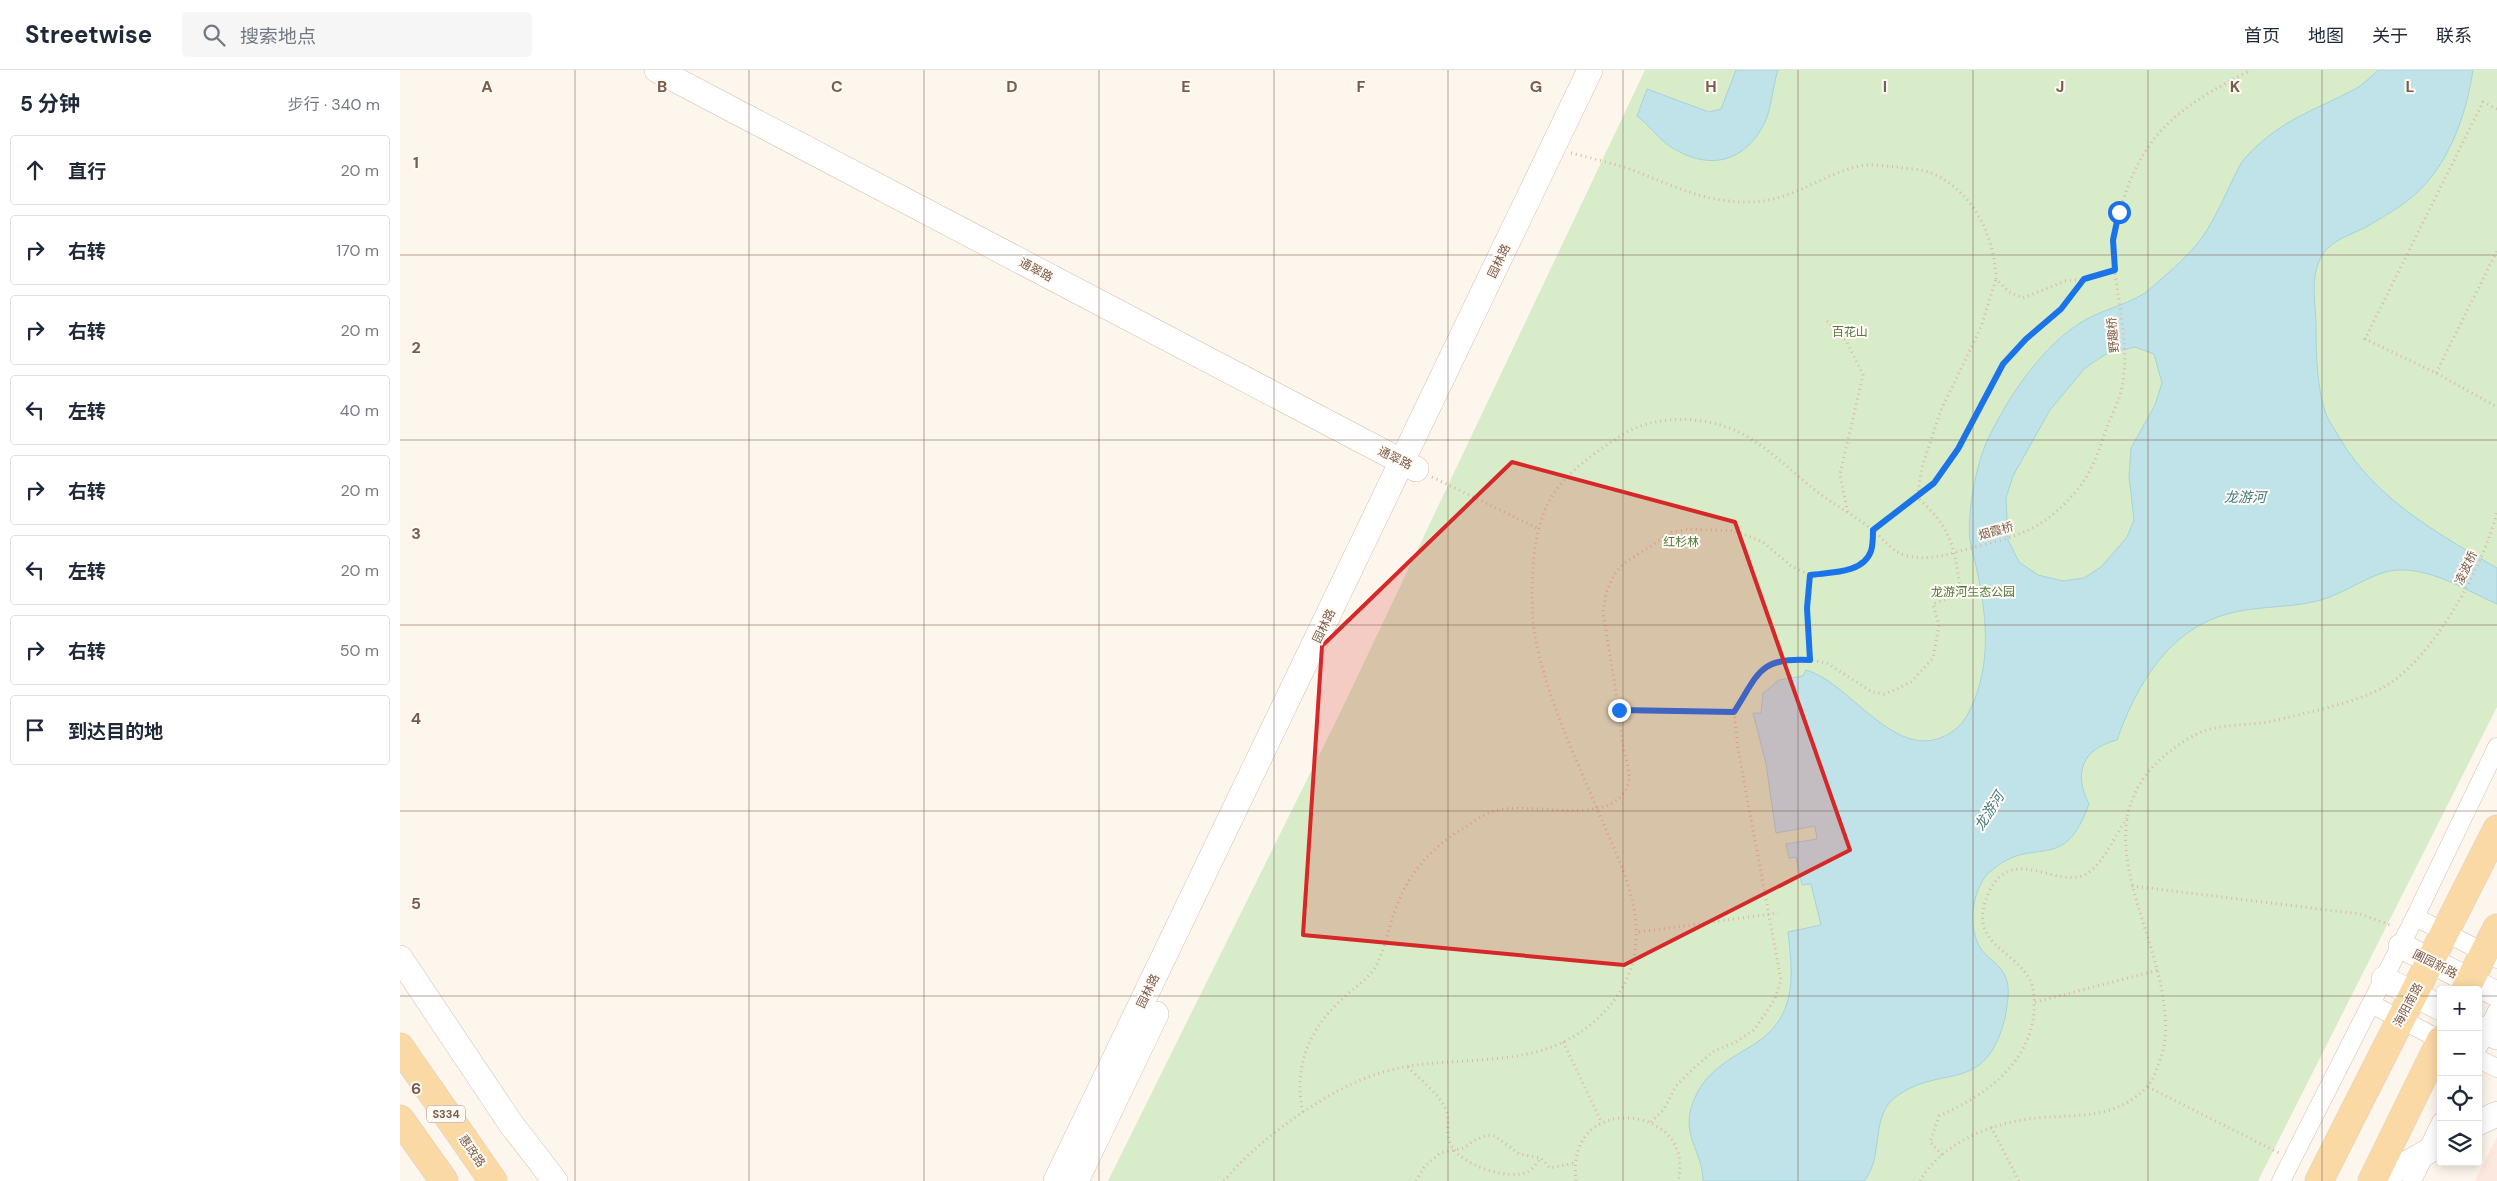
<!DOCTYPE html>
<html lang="zh">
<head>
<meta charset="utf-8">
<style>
  :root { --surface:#fff; --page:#f6f6f7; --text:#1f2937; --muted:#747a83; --line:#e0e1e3 }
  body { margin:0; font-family:"DM Sans","Noto Sans SC",sans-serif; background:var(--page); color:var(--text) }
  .controls { position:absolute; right:15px; bottom:15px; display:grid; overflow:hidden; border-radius:5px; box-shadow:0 2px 12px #0003 }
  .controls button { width:45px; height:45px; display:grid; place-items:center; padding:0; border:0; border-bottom:1px solid var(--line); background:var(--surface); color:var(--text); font:25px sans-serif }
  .stop { position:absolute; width:15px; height:15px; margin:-11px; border:4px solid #1a73e8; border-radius:50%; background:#fff }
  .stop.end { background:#1a73e8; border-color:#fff; box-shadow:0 1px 5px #0008 }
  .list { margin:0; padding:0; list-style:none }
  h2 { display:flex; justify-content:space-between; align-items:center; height:65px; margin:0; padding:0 20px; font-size:21px }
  h2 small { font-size:16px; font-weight:400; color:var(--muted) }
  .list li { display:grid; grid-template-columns:32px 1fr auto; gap:15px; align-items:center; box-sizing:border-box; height:70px; margin:0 10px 10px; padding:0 10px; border:1px solid var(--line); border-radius:5px }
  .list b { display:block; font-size:19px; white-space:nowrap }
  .list em { font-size:16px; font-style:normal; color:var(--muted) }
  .icon { flex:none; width:28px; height:28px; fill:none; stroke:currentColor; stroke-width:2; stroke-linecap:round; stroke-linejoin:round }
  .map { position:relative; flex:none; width:2097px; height:1111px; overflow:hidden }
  header { display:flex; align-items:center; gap:30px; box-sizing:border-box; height:70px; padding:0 25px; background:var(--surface); border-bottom:1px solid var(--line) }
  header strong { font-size:24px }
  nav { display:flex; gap:28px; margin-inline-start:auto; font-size:18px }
  .search { width:350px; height:45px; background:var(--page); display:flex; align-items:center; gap:12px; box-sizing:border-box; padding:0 18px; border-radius:5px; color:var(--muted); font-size:19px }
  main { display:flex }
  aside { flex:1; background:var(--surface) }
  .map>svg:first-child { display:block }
  .commercial { fill:#fde8e0 }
  .green { fill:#d8ecc9 }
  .water { fill:#bfe3e8; stroke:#a5d3da; fill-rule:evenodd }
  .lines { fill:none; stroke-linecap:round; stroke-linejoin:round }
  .street-casing { stroke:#d1beb0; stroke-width:19 }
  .secondary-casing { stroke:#d6c0b0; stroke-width:26 }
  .primary-casing { stroke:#dad1cd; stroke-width:29 }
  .path { stroke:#d9b8a5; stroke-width:3; stroke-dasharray:1 4; stroke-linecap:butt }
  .street { stroke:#fff; stroke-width:18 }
  .secondary { stroke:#fff; stroke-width:25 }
  .primary { stroke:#fbd9a5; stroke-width:28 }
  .route { stroke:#1a73e8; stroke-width:6 }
  .marked { fill:#d62828; fill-opacity:0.2; stroke:#d62828; stroke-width:4; stroke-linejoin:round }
  .grid { fill:none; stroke:#7a5c4d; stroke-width:1; stroke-opacity:0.55 }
  .labels { text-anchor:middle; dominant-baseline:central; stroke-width:4; stroke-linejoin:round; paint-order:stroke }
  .shield { fill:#fffaf3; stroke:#a28b7f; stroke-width:1 }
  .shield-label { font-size:11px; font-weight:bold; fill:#7a5c4d }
  .street-label { font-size:12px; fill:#7a5c4d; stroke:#fffaf3 }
  .park-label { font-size:12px; fill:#537a41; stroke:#fffaf3 }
  .water-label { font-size:14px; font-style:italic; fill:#437c86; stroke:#fffaf3 }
  .grid-label { font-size:16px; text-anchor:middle; font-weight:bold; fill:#7a5c4d; stroke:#fffaf3; stroke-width:4; stroke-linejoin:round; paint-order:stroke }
</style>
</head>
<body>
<header>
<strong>Streetwise</strong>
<div class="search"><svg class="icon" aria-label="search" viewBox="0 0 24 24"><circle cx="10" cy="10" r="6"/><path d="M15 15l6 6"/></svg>搜索地点</div>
<nav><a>首页</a><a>地图</a><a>关于</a><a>联系</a></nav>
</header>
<main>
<aside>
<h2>5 分钟<small>步行 · 340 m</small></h2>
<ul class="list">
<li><svg class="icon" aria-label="ahead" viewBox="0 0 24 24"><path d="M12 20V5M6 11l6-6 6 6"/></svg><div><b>直行</b></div><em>20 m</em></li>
<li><svg class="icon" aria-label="right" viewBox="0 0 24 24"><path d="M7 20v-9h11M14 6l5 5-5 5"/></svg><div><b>右转</b></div><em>170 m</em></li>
<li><svg class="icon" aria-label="right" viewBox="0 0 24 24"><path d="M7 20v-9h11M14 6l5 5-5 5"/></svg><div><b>右转</b></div><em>20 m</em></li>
<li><svg class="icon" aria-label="left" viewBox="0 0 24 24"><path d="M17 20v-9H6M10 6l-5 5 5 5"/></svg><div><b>左转</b></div><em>40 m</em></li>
<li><svg class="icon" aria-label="right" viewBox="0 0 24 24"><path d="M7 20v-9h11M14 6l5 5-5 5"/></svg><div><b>右转</b></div><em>20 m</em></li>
<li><svg class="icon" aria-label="left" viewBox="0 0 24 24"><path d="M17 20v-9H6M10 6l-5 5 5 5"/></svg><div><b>左转</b></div><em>20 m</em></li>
<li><svg class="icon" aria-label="right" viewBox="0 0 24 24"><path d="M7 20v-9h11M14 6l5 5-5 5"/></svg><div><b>右转</b></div><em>50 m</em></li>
<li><svg class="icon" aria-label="arrive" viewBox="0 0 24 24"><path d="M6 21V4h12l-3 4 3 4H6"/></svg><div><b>到达目的地</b></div></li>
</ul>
</aside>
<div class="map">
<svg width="2097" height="1111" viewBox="0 0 2097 1111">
  <rect width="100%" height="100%" fill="#fdf6ec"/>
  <path class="commercial" d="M2097 1067V1111H2075Z"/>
  <path class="green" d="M1245 0H2097V637L1858 1111H708L940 643Z"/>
  <path class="water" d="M1336 0H1378C1373 15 1371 40 1365 52 1344 95 1306 101 1268 75 1257 67 1248 54 1237 46L1247 19 1309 42 1321 39Z
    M1979 0H2073C2067 39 2054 80 2028 111 2013 130 1988 144 1968 156 1952 165 1934 168 1923 184 1909 205 1916 234 1916 258 1916 283 1917 320 1926 344 1929 352 1935 359 1939 367 1975 429 2037 463 2097 498V534C2063 519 2018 489 1979 504 1956 513 1937 527 1913 532 1885 538 1855 536 1827 544 1768 560 1736 616 1717 670 1682 679 1673 703 1689 734 1664 804 1636 766 1596 797 1593 800 1587 803 1585 807 1570 828 1567 866 1586 885 1595 893 1603 898 1607 911 1610 922 1607 936 1605 948 1585 1026 1543 993 1497 1026 1469 1045 1485 1086 1464 1111H1303C1303 1081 1279 1064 1294 1030 1304 1004 1325 992 1348 978 1396 951 1394 912 1388 862L1421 855 1411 814 1402 815 1396 787 1389 788 1386 774 1417 769 1415 756 1376 763 1366 694 1353 643H1361L1363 623 1379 610 1403 606 1406 600C1453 613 1501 704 1557 658 1566 651 1573 634 1577 623 1590 584 1586 545 1578 505 1576 494 1572 482 1570 470 1567 443 1576 394 1588 369 1608 327 1643 274 1685 250 1704 239 1734 233 1750 219 1770 201 1793 183 1807 160 1817 144 1825 126 1833 109 1837 102 1840 93 1846 87 1881 49 1912 42 1955 19 1963 15 1971 6 1979 0ZM1735 277 1754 284 1762 313 1755 335 1731 378 1729 406 1734 450 1727 467 1701 497 1684 508 1663 511 1638 505 1619 492 1608 470 1606 428 1613 406 1650 340 1685 298 1706 284Z"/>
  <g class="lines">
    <g class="street-casing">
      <path id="street" d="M2015 847 2097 889
        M1971 934 2041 970
        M2078 977 2097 941
        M2078 989 2097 998
        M1881 1111 2015 847 2097 677
        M2012 1111 2041 1052"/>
    </g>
    <g class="secondary-casing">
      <path id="secondary" d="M257 0 1016 399
        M2001 876 2097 924
        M0 888 111 1054 155 1111
        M1984 909 2041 938
        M2078 958 2097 967
        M2078 1053 2097 1044
        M656 1111 1190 0
        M676 1111 756 944
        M1976 1111 2041 1074"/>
    </g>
    <g class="primary-casing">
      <path id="primary" d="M2065 920 2097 858
        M0 977 93 1111
        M0 1049 44 1111
        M1919 1111 2097 759
        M1972 1111 2041 970"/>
    </g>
    <path class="path" d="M2097 39 2083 32 1965 269 2036 303 2097 337
      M1171 83C1194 89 1218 94 1240 103 1278 118 1303 131 1345 132 1386 134 1418 107 1455 97 1468 93 1484 96 1497 97 1508 99 1524 99 1534 104 1574 123 1595 167 1596 209L1609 222 1623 228 1665 211 1684 209
      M1427 251 1446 270 1463 305 1440 404 1448 444
      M2036 303 2097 181
      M1032 407 1139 459
      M1410 590 1407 538 1410 505C1430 502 1463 504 1471 481 1473 475 1473 467 1473 460L1534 413 1546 398 1603 295 1625 269 1661 239 1684 209 1715 200
      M1219 640 1203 542 1206 523 1214 505 1223 494 1272 462 1292 459 1335 461 1363 472 1391 496 1410 505
      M1732 816 1960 844 1993 856
      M1239 862 1378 843
      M1635 932 1759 900
      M1163 972 1202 1053
      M1008 997C1020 1010 1039 1023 1046 1040 1051 1052 1044 1065 1052 1077 1063 1095 1108 1111 1128 1102 1133 1099 1137 1092 1141 1088
      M1748 1017 1879 1083
      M903 1042C893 1000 908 960 941 930 952 919 968 910 976 896 986 877 989 855 997 835 1012 798 1032 778 1065 757 1073 752 1083 745 1091 742 1126 729 1198 756 1223 724 1236 709 1224 687 1222 670 1220 660 1220 650 1219 640L1334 642
      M1251 1052 1264 1039 1276 1016 1295 997 1314 981 1334 973 1354 960 1375 929 1381 910 1338 679 1334 642 1355 606 1368 594 1382 591 1410 590 1427 593 1472 622 1484 624 1497 619 1511 612 1533 588 1539 555 1533 534 1552 527 1560 518C1554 474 1551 458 1517 427L1522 397 1541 340 1581 257 1596 209
      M1591 1057 1619 1111
      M1542 1085 1530 1072 1539 1046C1584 1026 1629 995 1634 942 1634 933 1635 921 1631 912 1615 878 1565 875 1589 822 1612 772 1659 822 1688 803 1705 791 1715 765 1727 748
      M824 1111C856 1071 928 1019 977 1004 1027 987 1081 995 1132 983 1176 973 1217 941 1231 898 1248 849 1221 794 1201 748 1177 691 1149 633 1136 572 1131 548 1132 523 1133 499 1134 476 1139 448 1151 428 1167 401 1195 383 1220 366 1254 344 1305 345 1341 363 1368 377 1392 402 1415 420 1434 435 1457 447 1475 462 1486 472 1493 483 1508 486 1534 492 1555 481 1579 476 1624 465 1647 456 1677 420 1693 401 1700 377 1708 354 1712 345 1717 335 1720 325 1733 279 1715 227 1713 180 1712 159 1720 138 1727 119 1752 52 1792 31 1851 0
      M1016 1111 1024 1097 1040 1083 1064 1078 1073 1071 1087 1065 1095 1066 1119 1084 1141 1088 1150 1098 1175 1093
      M1176 1111C1164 1019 1298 1035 1278 1111
      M1520 1111C1542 1072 1594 1052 1637 1048 1678 1044 1714 1050 1746 1018 1753 1012 1756 999 1760 990 1768 970 1766 948 1763 928 1751 844 1682 750 1769 682 1782 672 1798 661 1815 658 1834 654 1854 655 1873 651 1905 643 1956 633 1984 617 2033 589 2084 496 2097 442"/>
    <use href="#street" class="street"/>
    <use href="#secondary" class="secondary"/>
    <use href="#primary" class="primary"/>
  </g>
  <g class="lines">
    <path class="route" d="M1219 640 1334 642C1359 603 1359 587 1410 590L1407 538 1410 505C1430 502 1463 504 1471 481 1473 475 1473 467 1473 460L1534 413 1558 379 1603 294 1626 269 1661 239 1684 209 1715 200 1713 170 1719 142"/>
  </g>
  <path class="marked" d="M1112 392 1335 452 1450 780 1224 895 903 865 922 576Z"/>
  <path class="grid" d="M175 0V1111M349 0V1111M524 0V1111M699 0V1111M874 0V1111M1048 0V1111M1223 0V1111M1398 0V1111M1573 0V1111M1748 0V1111M1922 0V1111M0 185H2097M0 370H2097M0 555H2097M0 741H2097M0 926H2041M2078 926H2097"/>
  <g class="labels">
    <rect class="shield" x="27" y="1035.5" width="38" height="17" rx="4"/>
    <g class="shield-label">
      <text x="46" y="1044">S334</text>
    </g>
    <g class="street-label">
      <text transform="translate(1099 191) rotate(-64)">园林路</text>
      <text transform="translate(636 200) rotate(28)">通翠路</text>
      <text transform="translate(1713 265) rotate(-95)">野趣桥</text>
      <text transform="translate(995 388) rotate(26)">通翠路</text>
      <text transform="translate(1596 461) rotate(-16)">烟霞桥</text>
      <text transform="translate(2066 498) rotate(-65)">凌波桥</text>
      <text transform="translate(924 556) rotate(-64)">园林路</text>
      <text transform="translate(2035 894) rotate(27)">圃园新路</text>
      <text transform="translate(748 921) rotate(-64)">园林路</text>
      <text transform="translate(2008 935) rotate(-62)">海阳南路</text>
      <text transform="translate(72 1081) rotate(55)">惠政路</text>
    </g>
    <g class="park-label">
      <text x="1450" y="262">百花山</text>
      <text x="1281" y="472">红杉林</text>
      <text x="1573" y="522">龙游河生态公园</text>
    </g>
    <g class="water-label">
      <text x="1845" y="427">龙游河</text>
      <text transform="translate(1589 741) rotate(-58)">龙游河</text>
    </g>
  </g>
  <g class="grid-label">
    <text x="87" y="22">A</text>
    <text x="262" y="22">B</text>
    <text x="437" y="22">C</text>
    <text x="612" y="22">D</text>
    <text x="786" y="22">E</text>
    <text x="961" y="22">F</text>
    <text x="1136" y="22">G</text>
    <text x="1311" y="22">H</text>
    <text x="1485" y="22">I</text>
    <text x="1660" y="22">J</text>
    <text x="1835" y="22">K</text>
    <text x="2010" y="22">L</text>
    <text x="16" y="98">1</text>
    <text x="16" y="283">2</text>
    <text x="16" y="469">3</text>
    <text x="16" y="654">4</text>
    <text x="16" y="839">5</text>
    <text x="16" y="1024">6</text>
  </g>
</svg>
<div class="controls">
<button>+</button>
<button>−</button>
<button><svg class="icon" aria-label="locate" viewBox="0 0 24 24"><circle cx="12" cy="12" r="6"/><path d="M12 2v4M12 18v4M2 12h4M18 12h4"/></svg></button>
<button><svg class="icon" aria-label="layers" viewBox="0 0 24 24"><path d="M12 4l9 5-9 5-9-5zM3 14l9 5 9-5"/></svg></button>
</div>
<div class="stop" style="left:1719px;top:142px"></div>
<div class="stop end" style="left:1219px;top:640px"></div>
</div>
</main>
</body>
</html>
